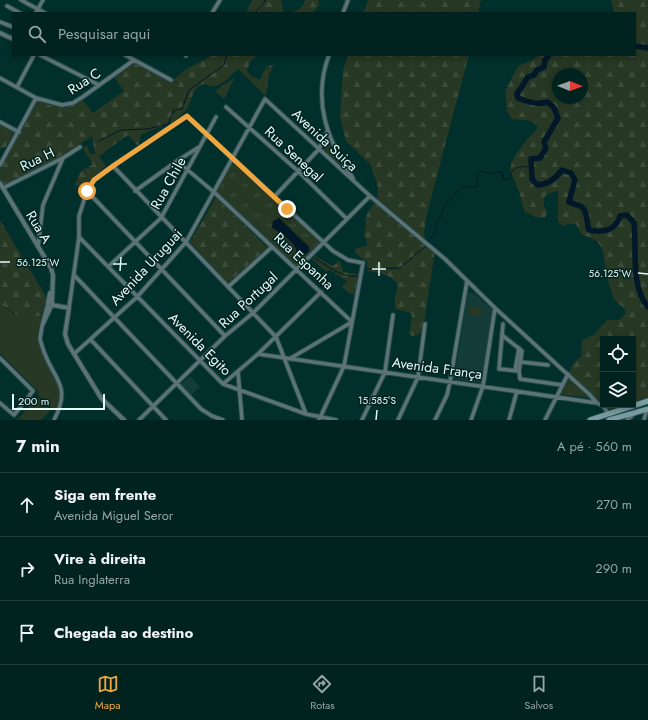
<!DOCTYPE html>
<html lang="pt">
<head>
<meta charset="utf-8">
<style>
  :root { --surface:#012320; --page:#0f2f2d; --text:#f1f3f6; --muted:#96a4a5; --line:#23403e; --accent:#f0a63f }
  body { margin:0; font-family:Jost,sans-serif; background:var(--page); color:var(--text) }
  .controls { position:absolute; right:12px; bottom:12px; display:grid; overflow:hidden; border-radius:0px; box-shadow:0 2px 6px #0003 }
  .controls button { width:36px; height:36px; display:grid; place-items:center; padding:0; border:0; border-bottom:1px solid var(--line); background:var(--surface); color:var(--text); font:20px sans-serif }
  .compass { position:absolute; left:552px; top:68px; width:36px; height:36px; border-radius:50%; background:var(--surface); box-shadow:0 2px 6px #0003; rotate:91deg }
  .scale { position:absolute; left:12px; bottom:10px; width:93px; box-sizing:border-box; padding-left:4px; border:2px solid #e3faf7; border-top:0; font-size:11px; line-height:14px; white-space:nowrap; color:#e3faf7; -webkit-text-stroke:3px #032321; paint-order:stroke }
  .stop { position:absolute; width:12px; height:12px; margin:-9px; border:3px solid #f0a63f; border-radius:50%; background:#fff }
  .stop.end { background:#f0a63f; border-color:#fff; box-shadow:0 1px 4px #0008 }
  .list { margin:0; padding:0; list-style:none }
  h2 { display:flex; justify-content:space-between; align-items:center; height:52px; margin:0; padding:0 16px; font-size:17px }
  h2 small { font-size:13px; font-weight:400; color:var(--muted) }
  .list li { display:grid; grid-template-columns:26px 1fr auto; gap:12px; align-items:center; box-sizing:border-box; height:64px; padding:0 16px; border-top:1px solid var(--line) }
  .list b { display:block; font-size:15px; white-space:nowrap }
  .list p { margin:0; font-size:13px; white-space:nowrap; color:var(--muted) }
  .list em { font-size:13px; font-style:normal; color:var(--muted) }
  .icon { flex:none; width:22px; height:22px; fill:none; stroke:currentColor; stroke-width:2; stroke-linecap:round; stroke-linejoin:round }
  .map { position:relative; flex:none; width:648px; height:420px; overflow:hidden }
  .search { position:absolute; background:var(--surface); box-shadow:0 2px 6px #0003; left:12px; right:12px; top:12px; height:44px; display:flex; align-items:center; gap:10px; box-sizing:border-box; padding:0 14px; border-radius:0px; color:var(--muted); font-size:15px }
  .sheet { height:244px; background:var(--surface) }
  nav { display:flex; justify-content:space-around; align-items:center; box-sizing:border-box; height:56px; border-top:1px solid var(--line); background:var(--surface); font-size:11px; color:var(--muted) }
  nav a { display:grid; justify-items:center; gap:2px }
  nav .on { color:var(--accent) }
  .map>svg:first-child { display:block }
  .built { fill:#133c39 }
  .green { fill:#273824 }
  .forest { fill:url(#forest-firs); fill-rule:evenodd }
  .park { fill:url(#park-tufts) }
  .water { fill:#001827 }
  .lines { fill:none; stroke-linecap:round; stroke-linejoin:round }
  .stream { stroke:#001827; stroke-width:1 }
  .river { stroke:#001827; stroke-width:5.5 }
  .minor-casing { stroke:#214b48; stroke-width:5.5 }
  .tertiary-casing { stroke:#214b48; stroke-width:6 }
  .secondary-casing { stroke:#214b48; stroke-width:7 }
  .minor { stroke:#5c7276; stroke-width:3.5 }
  .tertiary { stroke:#5c7276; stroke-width:4 }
  .secondary { stroke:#799ca2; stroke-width:5 }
  .route { stroke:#f0a63f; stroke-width:5 }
  .ticks { fill:none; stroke:#e3faf7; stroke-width:1.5 }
  .labels { text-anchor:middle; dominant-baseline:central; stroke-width:3; stroke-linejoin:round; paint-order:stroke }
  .street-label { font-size:14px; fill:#e3faf7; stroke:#032321 }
  .ticks-label { font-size:10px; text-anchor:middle; fill:#e3faf7; stroke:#032321; stroke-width:3; stroke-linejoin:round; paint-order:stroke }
</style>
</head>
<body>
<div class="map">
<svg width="648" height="420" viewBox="0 0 648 420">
  <defs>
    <pattern id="forest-firs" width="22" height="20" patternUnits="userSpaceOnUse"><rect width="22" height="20" fill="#273824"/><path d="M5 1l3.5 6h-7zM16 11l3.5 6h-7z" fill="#3c4c3a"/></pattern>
    <pattern id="park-tufts" width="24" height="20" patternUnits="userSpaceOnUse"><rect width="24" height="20" fill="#273824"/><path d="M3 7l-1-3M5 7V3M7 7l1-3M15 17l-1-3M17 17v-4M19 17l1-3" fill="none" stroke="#3c4c3a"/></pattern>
  </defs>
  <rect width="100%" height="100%" fill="#012f2b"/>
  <path class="built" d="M468 292 475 294 493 311 482 383 454 379Z
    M190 376 200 387 190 396 181 384Z"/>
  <path class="green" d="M327 139 341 166 323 149Z
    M0 304 14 314 39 316 43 311C41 321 37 332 39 342 44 367 70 384 55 411L38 395V391L0 353Z
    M468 306 482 308 481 316 467 314Z
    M648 384V399L640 401Z
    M38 397 51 410 41 420H17Z"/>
  <path class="forest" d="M252 0H281L284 13H246Z
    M305 0H319V5L313 13H291L302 7Z
    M368 0H481L478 13H363Z
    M611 0H648V384L640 401 633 403V339H603V405L570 374C570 366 575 361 581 357L582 340 594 335 607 320H619L625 314V309C622 305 617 304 614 299 612 295 607 278 606 273 602 252 607 242 582 235L576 224H568L563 226 558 222V191L549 193 544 197V206L548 212 545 217 537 218 524 211 519 191 510 171C511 155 528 140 538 127L531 121 512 119 507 112 505 91 518 66 533 60 538 55H635V13H614ZM558 74H582V98H558Z
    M213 55H257L250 62 247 70 250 75 260 80C263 73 265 65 274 65L269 75 266 96 238 69C231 74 226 83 216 86 210 88 206 81 199 86 191 92 192 102 186 110 174 126 156 127 141 135L139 145H137L128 135 99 156 106 166 94 176 87 187 77 186 75 184 80 172 93 164 83 149 87 145 90 154H95L92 136 62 157 3 186 0 178V170L37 101C53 107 67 109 83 100L93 113 124 91 114 77 134 62 168 80 167 82 172 81 185 70Z
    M348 55H469L426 217C424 234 421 240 435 251L423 330 418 335 412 336 409 333 412 318 411 313 395 309V297L398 285C391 274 379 273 367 271V262L355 253V249L368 245 364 235 366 226 365 220 367 214 377 198 378 187 370 164 346 141 340 117 343 70Z
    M0 125 14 132 6 147 0 149Z
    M216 197 268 248 228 283 190 242Z
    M0 220 47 298 43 311 39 316H19L0 304Z
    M315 256 333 266 339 260 341 263 343 272 358 274 354 295 348 292 342 287 347 281 330 270 326 272 312 259Z
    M604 405H626L609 410Z"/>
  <path class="park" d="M235 77 224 99 215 91Z
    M233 160 322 243 297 267 216 193Z
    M568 377 592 398 560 394Z"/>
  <path class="water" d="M279 218 309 247V251L304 256 298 255C295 242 283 234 272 228L273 221Z"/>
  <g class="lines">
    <path class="stream" d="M255 13 264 3 265 0
      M99 141 121 130 147 129 168 124 174 110 182 109 189 90 224 65 227 55
      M427 243 436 232 437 222 441 217 444 206 462 187H476L478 182 477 175 481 171 491 174 495 172H502L504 180 509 179C512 167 518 166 531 167
      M314 258C327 265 342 279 358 276
      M366 269 400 268 426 246"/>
    <path class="river" d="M635 46 648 48
      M549 55 545 60 544 67 537 70 534 75 528 77 517 94 518 98C528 102 537 105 548 102L554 108 558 118 544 142 546 148 540 158 531 159 532 179 537 185C547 185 556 178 562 170L571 173 575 180 569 202C573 204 579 205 582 207 588 212 586 222 589 230 603 233 616 230 620 216L627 215 634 223C637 249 630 286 648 307"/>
    <g class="minor-casing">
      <path id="minor" d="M21 0 45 13
        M7 6 20 13
        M38 9 43 0
        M212 13 220 0
        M343 13 348 0
        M0 22 13 27
        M40 55 99 85
        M125 55 171 80
        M186 55V56
        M329 55C312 100 327 141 353 178
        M0 78 36 98 62 105 73 103 84 96 134 60
        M17 87 34 55
        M226 107 298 171 347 219
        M0 122 19 132
        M177 161 199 147
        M0 165 36 98
        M113 166 276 337 306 414
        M3 188 63 158 80 147
        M87 191 225 336
        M135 191 177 161 215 193 352 322
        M274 197 319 149 327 132
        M79 237 223 384 306 414 336 420
        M38 247 43 205 63 158
        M109 266 161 218 216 117
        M74 275 201 409 212 416 223 420
        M228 287 272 247
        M48 304 42 326 52 305
        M69 308 79 237V216L87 191 94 180 113 166 187 116 333 251 348 260 363 263 344 366 319 420
        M503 324 499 369 519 371 520 379 562 385
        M42 326 40 339 42 346C52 380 73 383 54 420
        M502 335 522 351 519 371
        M91 340 166 420
        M74 354 137 297 186 242 265 99 370 196 445 259 495 308 589 394 597 403
        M258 354 597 403 603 406 608 413
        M0 358 33 391 14 415 0 403
        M291 358 352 322
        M521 362 548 365
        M515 371 519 348
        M238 372 242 420
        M223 384 258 354 321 292
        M139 420 225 336 253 313 370 196
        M362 420 385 372 393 315
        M398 420 418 377 425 324
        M435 420 447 395 450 382 467 281
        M471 420 483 386 495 308
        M509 420 517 391
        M545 420 568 374
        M627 420 634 414
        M644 420 647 409"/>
    </g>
    <g class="tertiary-casing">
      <path id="tertiary" d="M36 13 38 9
        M0 33 13 39
        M0 183 51 268 53 275 52 303
        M48 303 50 293
        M52 305 69 308 65 334 68 344 101 398 124 420"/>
    </g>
    <g class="secondary-casing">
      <path id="secondary" d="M590 420 648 401
        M609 420 648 409"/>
    </g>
    <use href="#minor" class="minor"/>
    <use href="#tertiary" class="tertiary"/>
    <use href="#secondary" class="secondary"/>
  </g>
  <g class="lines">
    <path class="route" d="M87 191 94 180 113 166 187 116 287 209"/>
  </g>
  <path class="ticks" d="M0 262H10M113 264H127M372 269H386M120 271 121 257M638 273 648 274M379 276V262M376 420 377 410"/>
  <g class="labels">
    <g class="street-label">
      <text transform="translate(84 81) rotate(-33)">Rua C</text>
      <text transform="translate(325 140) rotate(43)">Avenida Suiça</text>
      <text transform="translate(294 154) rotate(43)">Rua Senegal</text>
      <text transform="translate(37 159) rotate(-26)">Rua H</text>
      <text transform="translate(168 183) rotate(-61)">Rua Chile</text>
      <text transform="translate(39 227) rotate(59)">Rua A</text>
      <text transform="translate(304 261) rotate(43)">Rua Espanha</text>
      <text transform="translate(146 267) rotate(-47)">Avenida Uruguai</text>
      <text transform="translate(248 300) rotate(-43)">Rua Portugal</text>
      <text transform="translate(200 344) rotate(45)">Avenida Egito</text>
      <text transform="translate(437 368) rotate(8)">Avenida França</text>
    </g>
  </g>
  <g class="ticks-label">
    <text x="38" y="266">56.125°W</text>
    <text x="610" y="277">56.125°W</text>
    <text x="377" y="404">15.585°S</text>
  </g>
</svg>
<div class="controls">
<button><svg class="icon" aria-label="locate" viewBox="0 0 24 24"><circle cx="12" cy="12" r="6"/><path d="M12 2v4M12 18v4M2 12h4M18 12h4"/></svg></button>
<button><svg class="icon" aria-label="layers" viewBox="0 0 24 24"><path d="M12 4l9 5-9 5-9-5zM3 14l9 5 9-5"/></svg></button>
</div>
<svg class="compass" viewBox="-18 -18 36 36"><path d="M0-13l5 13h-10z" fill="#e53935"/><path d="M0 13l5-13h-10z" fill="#96a4a5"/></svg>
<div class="scale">200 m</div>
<div class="stop" style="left:87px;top:191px"></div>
<div class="stop end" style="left:287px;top:209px"></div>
<div class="search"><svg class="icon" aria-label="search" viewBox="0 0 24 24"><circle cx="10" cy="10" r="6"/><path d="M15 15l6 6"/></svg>Pesquisar aqui</div>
</div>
<section class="sheet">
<h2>7 min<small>A pé · 560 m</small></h2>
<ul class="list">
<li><svg class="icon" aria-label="ahead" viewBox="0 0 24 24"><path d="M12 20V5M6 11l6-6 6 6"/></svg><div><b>Siga em frente</b><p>Avenida Miguel Seror</p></div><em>270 m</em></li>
<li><svg class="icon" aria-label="right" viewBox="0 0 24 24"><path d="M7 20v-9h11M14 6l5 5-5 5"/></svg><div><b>Vire à direita</b><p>Rua Inglaterra</p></div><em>290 m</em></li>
<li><svg class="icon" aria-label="arrive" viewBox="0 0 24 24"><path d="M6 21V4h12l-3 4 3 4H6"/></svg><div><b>Chegada ao destino</b></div></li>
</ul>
</section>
<nav>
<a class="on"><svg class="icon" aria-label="map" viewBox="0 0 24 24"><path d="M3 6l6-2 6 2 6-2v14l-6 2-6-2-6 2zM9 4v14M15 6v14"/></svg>Mapa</a>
<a><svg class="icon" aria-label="directions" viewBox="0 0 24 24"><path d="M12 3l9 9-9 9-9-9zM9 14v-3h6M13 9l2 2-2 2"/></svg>Rotas</a>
<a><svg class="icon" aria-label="saved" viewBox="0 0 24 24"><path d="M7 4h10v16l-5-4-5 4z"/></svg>Salvos</a>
</nav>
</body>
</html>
